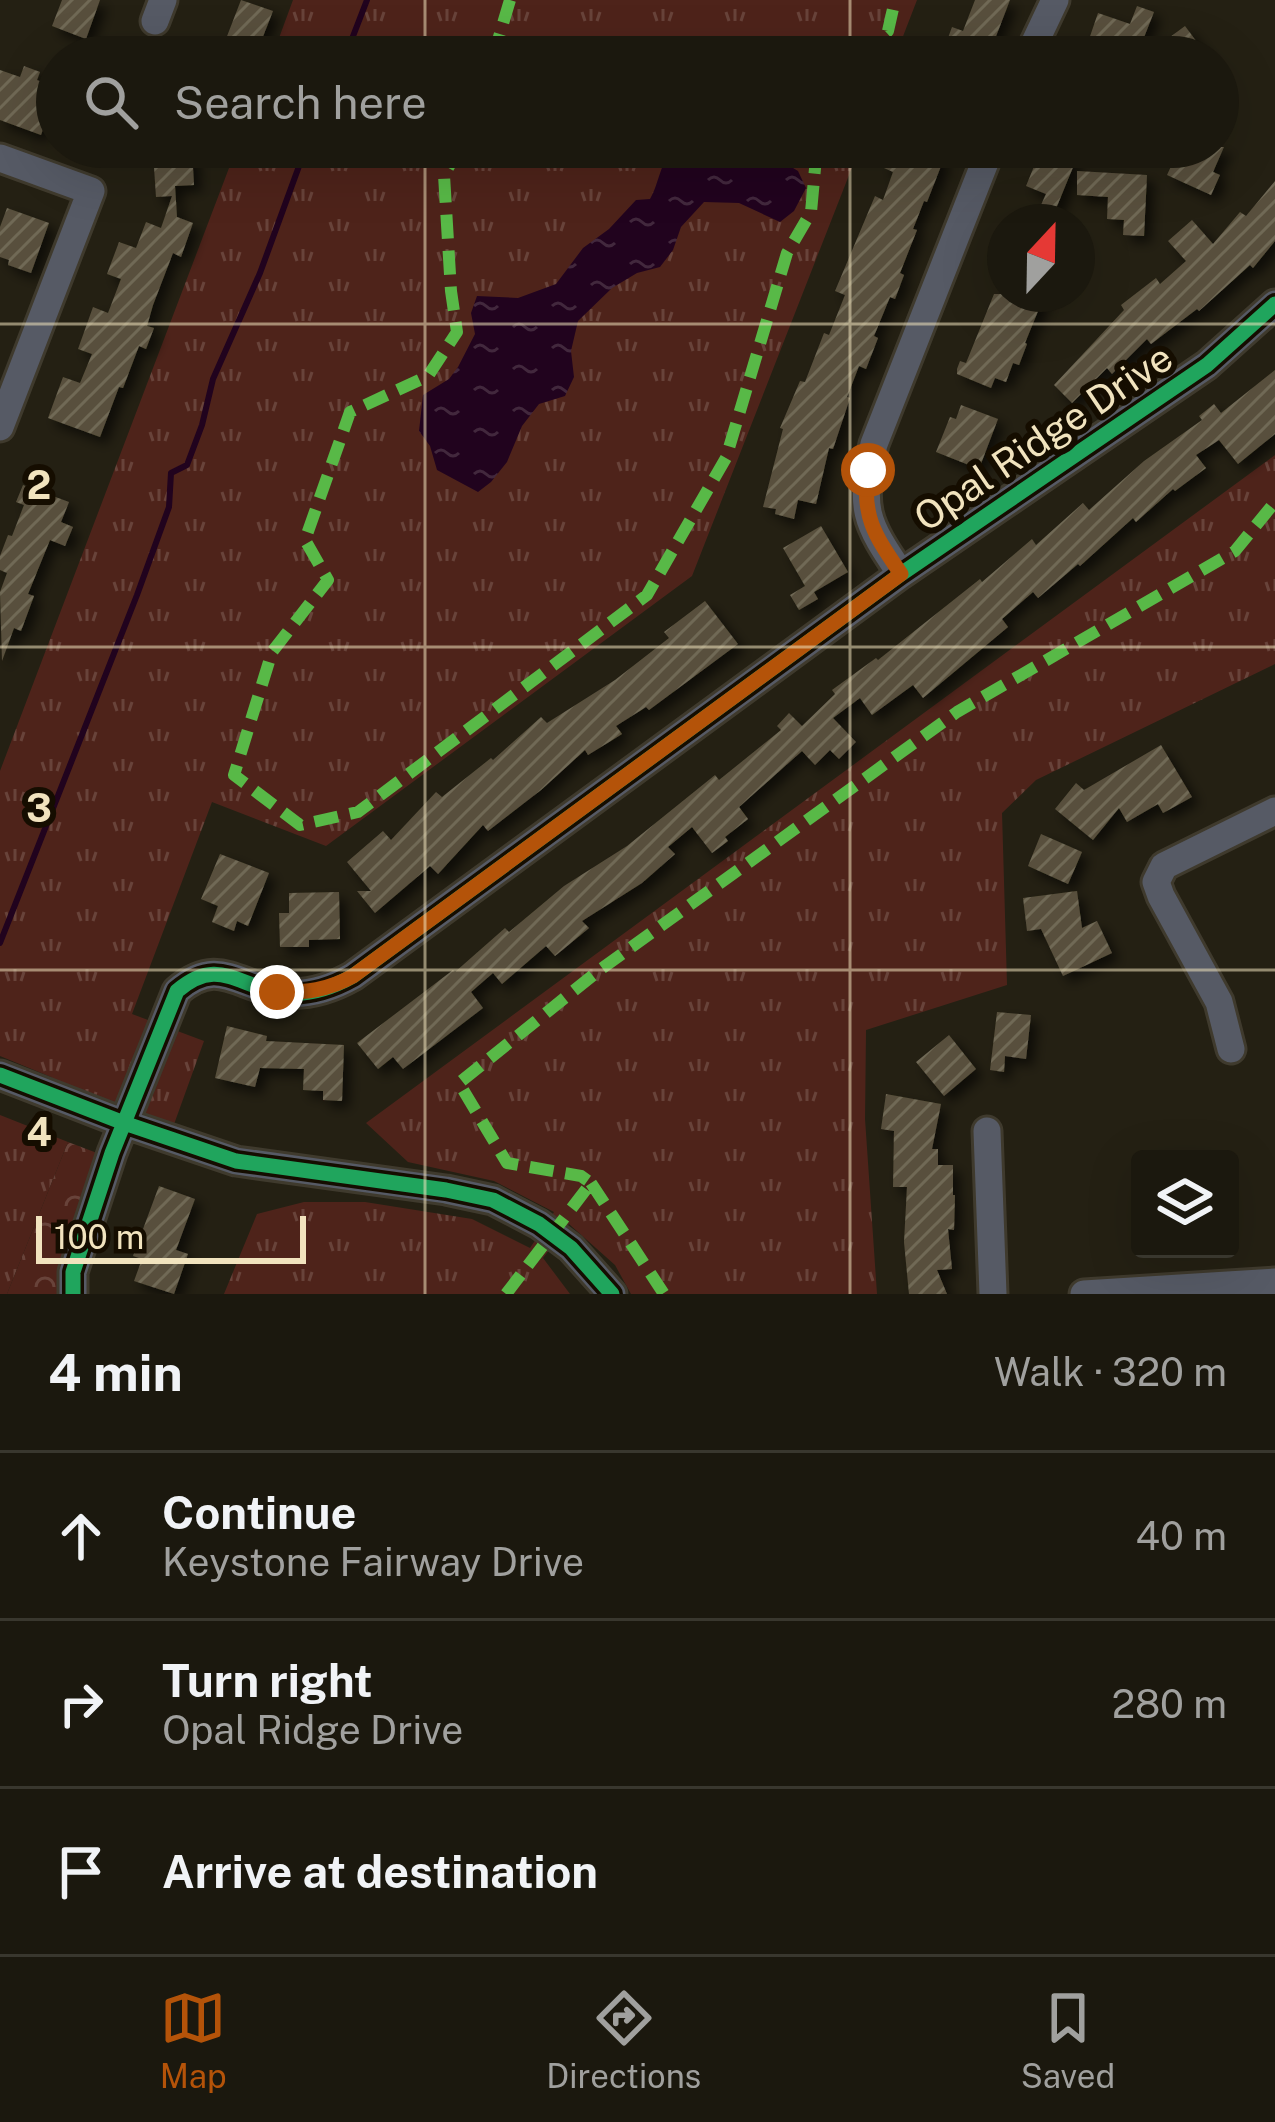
<!DOCTYPE html>
<html lang="en">
<head>
<meta charset="utf-8">
<style>
  :root { --surface:#1b180e; --page:#242117; --text:#f1f3f6; --muted:#a0a09e; --line:#39372e; --accent:#b45309 }
  body { margin:0; font-family:"Public Sans",sans-serif; background:var(--page); color:var(--text) }
  .controls { position:absolute; right:36px; bottom:36px; display:grid; overflow:hidden; border-radius:12px; box-shadow:0 12px 48px #0002 }
  .controls button { width:108px; height:108px; display:grid; place-items:center; padding:0; border:0; border-bottom:3px solid var(--line); background:var(--surface); color:var(--text); font:60px sans-serif }
  .compass { position:absolute; left:987px; top:204px; width:108px; height:108px; border-radius:50%; background:var(--surface); box-shadow:0 12px 48px #0002; rotate:22deg }
  .scale { position:absolute; left:36px; bottom:30px; width:270px; box-sizing:border-box; padding-left:12px; border:6px solid #f1e3be; border-top:0; font-size:33px; line-height:42px; white-space:nowrap; color:#f1e3be; -webkit-text-stroke:9px #150d00; paint-order:stroke }
  .stop { position:absolute; width:36px; height:36px; margin:-27px; border:9px solid #b45309; border-radius:50%; background:#fff }
  .stop.end { background:#b45309; border-color:#fff; box-shadow:0 3px 12px #0008 }
  .list { margin:0; padding:0; list-style:none }
  h2 { display:flex; justify-content:space-between; align-items:center; height:156px; margin:0; padding:0 48px; font-size:51px }
  h2 small { font-size:39px; font-weight:400; color:var(--muted) }
  .list li { display:grid; grid-template-columns:78px 1fr auto; gap:36px; align-items:center; box-sizing:border-box; height:168px; padding:0 48px; border-top:3px solid var(--line) }
  .list b { display:block; font-size:45px; white-space:nowrap }
  .list p { margin:0; font-size:39px; white-space:nowrap; color:var(--muted) }
  .list em { font-size:39px; font-style:normal; color:var(--muted) }
  .icon { flex:none; width:66px; height:66px; fill:none; stroke:currentColor; stroke-width:2; stroke-linecap:round; stroke-linejoin:round }
  .map { position:relative; flex:none; width:1275px; height:1294px; overflow:hidden }
  .search { position:absolute; background:var(--surface); box-shadow:0 12px 48px #0002; left:36px; right:36px; top:36px; height:132px; display:flex; align-items:center; gap:30px; box-sizing:border-box; padding:0 42px; border-radius:66px; color:var(--muted); font-size:45px }
  .sheet { height:660px; background:var(--surface) }
  nav { display:flex; justify-content:space-around; align-items:center; box-sizing:border-box; height:168px; border-top:3px solid var(--line); background:var(--surface); font-size:33px; color:var(--muted) }
  nav a { display:grid; justify-items:center; gap:6px }
  nav .on { color:var(--accent) }
  .map>svg:first-child { display:block }
  .grass { fill:url(#grass-tufts) }
  .park { fill:url(#park-crowns) }
  .water { fill:url(#water-ripples) }
  .lines { fill:none; stroke-linecap:round; stroke-linejoin:round }
  .stream { stroke:#21031e; stroke-width:6 }
  .building { fill:url(#building-hatch); filter:url(#shadow) }
  .minor-casing { stroke:#3f3a2d; stroke-width:33 }
  .minor { stroke:#565a65; stroke-width:27 }
  .quiet { stroke:#58b947; stroke-width:12; stroke-dasharray:24 12; stroke-linecap:butt }
  .cycleway-casing { stroke:#150d00; stroke-width:22 }
  .cycleway { stroke:#20a55d; stroke-width:15 }
  .route { stroke:#b45309; stroke-width:15 }
  .grid { fill:none; stroke:#f1e3be; stroke-width:3; stroke-opacity:0.55 }
  .labels { text-anchor:middle; dominant-baseline:central; stroke-width:12; stroke-linejoin:round; paint-order:stroke }
  .street-label { font-size:39px; fill:#f1e3be; stroke:#150d00 }
  .grid-label { font-size:39px; text-anchor:middle; font-weight:bold; fill:#f1e3be; stroke:#150d00; stroke-width:12; stroke-linejoin:round; paint-order:stroke }
</style>
</head>
<body>
<div class="map">
<svg width="1275" height="1294" viewBox="0 0 1275 1294">
  <defs>
    <pattern id="grass-tufts" width="24" height="20" patternUnits="userSpaceOnUse" patternTransform="scale(3)"><rect width="24" height="20" fill="#4e231a"/><path d="M3 7l-1-3M5 7V3M7 7l1-3M15 17l-1-3M17 17v-4M19 17l1-3" fill="none" stroke="#68433a"/></pattern>
    <pattern id="park-crowns" width="20" height="18" patternUnits="userSpaceOnUse" patternTransform="scale(3)"><rect width="20" height="18" fill="#4e231a"/><path d="M2 6a3 3 0 1 1 6 0M12 15a3 3 0 1 1 6 0" fill="none" stroke="#68433a"/></pattern>
    <pattern id="water-ripples" width="26" height="14" patternUnits="userSpaceOnUse" patternTransform="scale(3)"><rect width="26" height="14" fill="#21031e"/><path d="M2 4q2-2 4 0t4 0M15 11q2-2 4 0t4 0" fill="none" stroke="#42283d"/></pattern>
    <pattern id="building-hatch" width="6" height="6" patternUnits="userSpaceOnUse" patternTransform="scale(3)"><rect width="6" height="6" fill="#58503c"/><path d="M-1 1l2-2M0 6l6-6M5 7l2-2" fill="none" stroke="#706956"/></pattern>
    <filter id="shadow"><feDropShadow dx="7" dy="7" stdDeviation="6" flood-color="#0009"/></filter>
  </defs>
  <rect width="100%" height="100%" fill="#242013"/>
  <path class="grass" d="M293 0H917L895 57H272Z
    M237 147H860L692 576 326 846 212 802 132 1014 204 1041 173 1127 66 1087 51 1077 0 1056V771Z
    M1275 455V664L1036 780 1002 813 1007 985 866 1030 865 1119 877 1294H631L615 1265 569 1224 543 1258 570 1294H224L257 1214 304 1202H365L472 1219 530 1248 554 1212 494 1181 408 1162 366 1123Z
    M0 1115 68 1142 7 1294H0Z"/>
  <path class="park" d="M68 1142 97 1153 70 1230 58 1294H7Z"/>
  <path class="water" d="M676 147H766L767 152 798 171 806 188 794 211 780 222 739 203 704 202 681 227 673 250 660 267 637 273 612 288 578 321 571 351 574 377 565 396 539 404 522 426 507 462 491 482 478 492 437 470 430 446 419 431 423 395 449 379 458 367 475 334 471 313 477 296 518 298 556 284 583 248 609 229 636 200 650 199C660 182 660 159 676 147Z"/>
  <g class="lines">
    <path class="stream" d="M345 57 367 0
      M0 943 137 595 169 507 171 473 187 465 202 425 213 379 260 273 306 147"/>
  </g>
  <path class="building" d="M62 0H100L86 39 52 26Z
    M241 0 273 11 255 57H219Z
    M975 0H1010L988 57H941L952 27 963 31Z
    M1137 6 1154 12 1141 45 1123 39 1117 57H1103L1085 51 1098 13 1130 24Z
    M1185 26 1208 57H1143Z
    M24 66 40 72 37 80 57 88 41 135 0 120V70L20 77Z
    M892 147H944L939 160 943 161 927 202 924 201 913 229 917 230 900 273 904 275 895 299 890 297 874 336 878 338 866 369 859 366 847 397 850 398 833 449 829 448 816 504 798 500 794 519 775 514 776 509 763 507 783 429 780 428 800 381 805 382 824 333 829 335 845 295 835 291 875 196 883 200 893 172 884 168Z
    M1042 147 1076 160 1055 211 1041 205 1046 194 1026 186Z
    M1180 147H1224L1213 172 1220 175 1211 195 1167 175Z
    M192 150 194 185 175 186 177 217 193 223 181 257 173 253 153 305 147 326 154 328 146 349 139 346 123 388 119 387 100 437 48 418 63 377 80 383 92 354 78 349 93 307 108 313 121 279 107 274 119 242 136 248 146 222 161 228 172 196 156 197 153 152Z
    M1077 171 1147 175 1144 236 1123 235 1124 220 1107 219 1108 197 1077 195Z
    M1275 181V241L1253 268 1250 265 1199 311 1197 309 1151 344 1147 339 1112 374 1107 368 1072 403 1054 385 1124 310 1121 305 1156 278 1160 284 1186 261 1168 241 1192 220 1213 244 1240 212 1246 216Z
    M7 208 49 223 31 273 8 265 9 260 0 257V227Z
    M994 294H1045L1025 343 1027 344 1019 365 1013 363 1006 382 995 378 991 388 957 374V369L960 361 966 363Z
    M1275 370V434L1238 464 1219 440 1196 455 1206 468 1175 491 1173 489 1136 522 1133 518 1080 566 1078 564 1038 598 1033 592 1002 619 1008 627 923 698 913 685 872 715 860 698 833 718 856 742 839 759 830 750 815 765 802 751 739 807 748 819 725 837 728 841 712 853 692 827 668 847 675 854 642 883 582 921 589 928 555 956 546 946 502 984 493 973 471 992 483 1008 403 1069 393 1057 378 1069 357 1043 453 970 455 972 505 928 509 932 564 886 627 846 715 775 719 780 781 730 777 726 789 713 802 726 835 694 832 690 876 658 878 660 980 579 982 582 1032 539 1036 545 1083 503 1089 510 1144 461 1202 420 1199 416 1214 404 1221 413Z
    M961 405 998 419 979 469 936 452 950 417 956 419Z
    M23 485 69 502 61 522 73 527 65 546 50 540 28 594 34 596 21 631 14 628 2 661 0 592 7 573 0 570V556L8 535 12 536 24 505 16 502Z
    M821 526 848 572 814 592 818 599 799 610 790 595 805 586 783 548Z
    M705 601 738 644 649 710 646 707 616 726 622 734 588 755 585 750 541 790 488 831 483 825 438 874 430 866 375 913 357 891H371L347 862 383 831 391 840 436 792 442 797 491 758 493 760 541 717 547 723 615 680 669 638 664 632Z
    M1161 745 1192 797 1163 813 1158 804 1127 822 1119 808 1093 840 1055 809 1076 783 1084 790Z
    M1041 834 1082 852 1068 884 1028 866Z
    M220 854 269 873 248 926 237 921 234 931 212 922 218 906 201 899Z
    M1077 891 1082 928 1097 921 1112 953 1063 976 1041 929 1027 931 1023 898Z
    M339 892 340 939 309 940V947H280L279 913H289V893Z
    M997 1012 1031 1015 1026 1059 1005 1056 1004 1072 990 1070Z
    M227 1026 267 1036 266 1041 344 1045 342 1101 323 1100V1091L303 1090 304 1069 260 1068 255 1087 215 1078Z
    M949 1035 976 1069 944 1096 916 1062Z
    M886 1094 941 1104 932 1149H938V1165H953V1195H955L954 1230 948 1229 952 1269 937 1270 947 1294H909L904 1242 907 1187H893L894 1131 881 1129Z
    M159 1186 195 1199 176 1250 188 1254 174 1294 134 1281 142 1259 133 1256Z"/>
  <g class="lines">
    <g class="minor-casing">
      <path id="minor" d="M155 21 163 0
        M1028 57 1055 0
        M0 158 91 191 0 427
        M901 574C865 521 859 509 874 444L991 147
        M1231 1049 1219 1002 1161 896 1156 882 1164 866 1275 811
        M0 1075 124 1123 236 1161 446 1190 493 1200 539 1224 571 1248 612 1294
        M987 1131 993 1294
        M73 1294V1272L112 1153 177 991C217 957 235 984 277 992 304 997 330 989 353 976L901 574 1207 365 1275 304
        M1084 1294 1275 1282"/>
    </g>
    <use href="#minor" class="minor"/>
    <path class="quiet" d="M493 57 510 0
      M860 57 888 31 895 0
      M460 147 444 175 451 291 457 332 428 376 350 412 305 540 328 580 272 652 234 775 300 825 358 812 647 595 726 458 787 253 811 212 817 147
      M591 1183 664 1294
      M506 1294 591 1183 581 1176 507 1163 459 1083 597 972 957 712 1235 551 1275 502"/>
    <g class="cycleway-casing">
      <path id="cycleway" d="M0 1075 124 1123 236 1161 446 1190 493 1200 539 1224 571 1248 612 1294
        M73 1294V1272L112 1153 177 991C217 957 235 984 277 992 304 997 330 989 353 976L901 574 1207 365 1275 304"/>
    </g>
    <use href="#cycleway" class="cycleway"/>
  </g>
  <g class="lines">
    <path class="route" d="M277 992C306 993 328 990 353 976L901 574C876 537 861 517 868 470"/>
  </g>
  <path class="grid" d="M425 0V57M850 0V57M425 147V1294M850 147V1294M0 324H1275M0 647H1275M0 970H1275"/>
  <g class="labels">
    <g class="street-label">
      <text transform="translate(1043 437) rotate(-34)">Opal Ridge Drive</text>
    </g>
  </g>
  <g class="grid-label">
    <text x="39" y="499">2</text>
    <text x="39" y="822">3</text>
    <text x="39" y="1146">4</text>
  </g>
</svg>
<div class="controls">
<button><svg class="icon" aria-label="layers" viewBox="0 0 24 24"><path d="M12 4l9 5-9 5-9-5zM3 14l9 5 9-5"/></svg></button>
</div>
<svg class="compass" viewBox="-18 -18 36 36"><path d="M0-13l5 13h-10z" fill="#e53935"/><path d="M0 13l5-13h-10z" fill="#a0a09e"/></svg>
<div class="scale">100 m</div>
<div class="stop" style="left:868px;top:470px"></div>
<div class="stop end" style="left:277px;top:992px"></div>
<div class="search"><svg class="icon" aria-label="search" viewBox="0 0 24 24"><circle cx="10" cy="10" r="6"/><path d="M15 15l6 6"/></svg>Search here</div>
</div>
<section class="sheet">
<h2>4 min<small>Walk · 320 m</small></h2>
<ul class="list">
<li><svg class="icon" aria-label="ahead" viewBox="0 0 24 24"><path d="M12 20V5M6 11l6-6 6 6"/></svg><div><b>Continue</b><p>Keystone Fairway Drive</p></div><em>40 m</em></li>
<li><svg class="icon" aria-label="right" viewBox="0 0 24 24"><path d="M7 20v-9h11M14 6l5 5-5 5"/></svg><div><b>Turn right</b><p>Opal Ridge Drive</p></div><em>280 m</em></li>
<li><svg class="icon" aria-label="arrive" viewBox="0 0 24 24"><path d="M6 21V4h12l-3 4 3 4H6"/></svg><div><b>Arrive at destination</b></div></li>
</ul>
</section>
<nav>
<a class="on"><svg class="icon" aria-label="map" viewBox="0 0 24 24"><path d="M3 6l6-2 6 2 6-2v14l-6 2-6-2-6 2zM9 4v14M15 6v14"/></svg>Map</a>
<a><svg class="icon" aria-label="directions" viewBox="0 0 24 24"><path d="M12 3l9 9-9 9-9-9zM9 14v-3h6M13 9l2 2-2 2"/></svg>Directions</a>
<a><svg class="icon" aria-label="saved" viewBox="0 0 24 24"><path d="M7 4h10v16l-5-4-5 4z"/></svg>Saved</a>
</nav>
</body>
</html>
